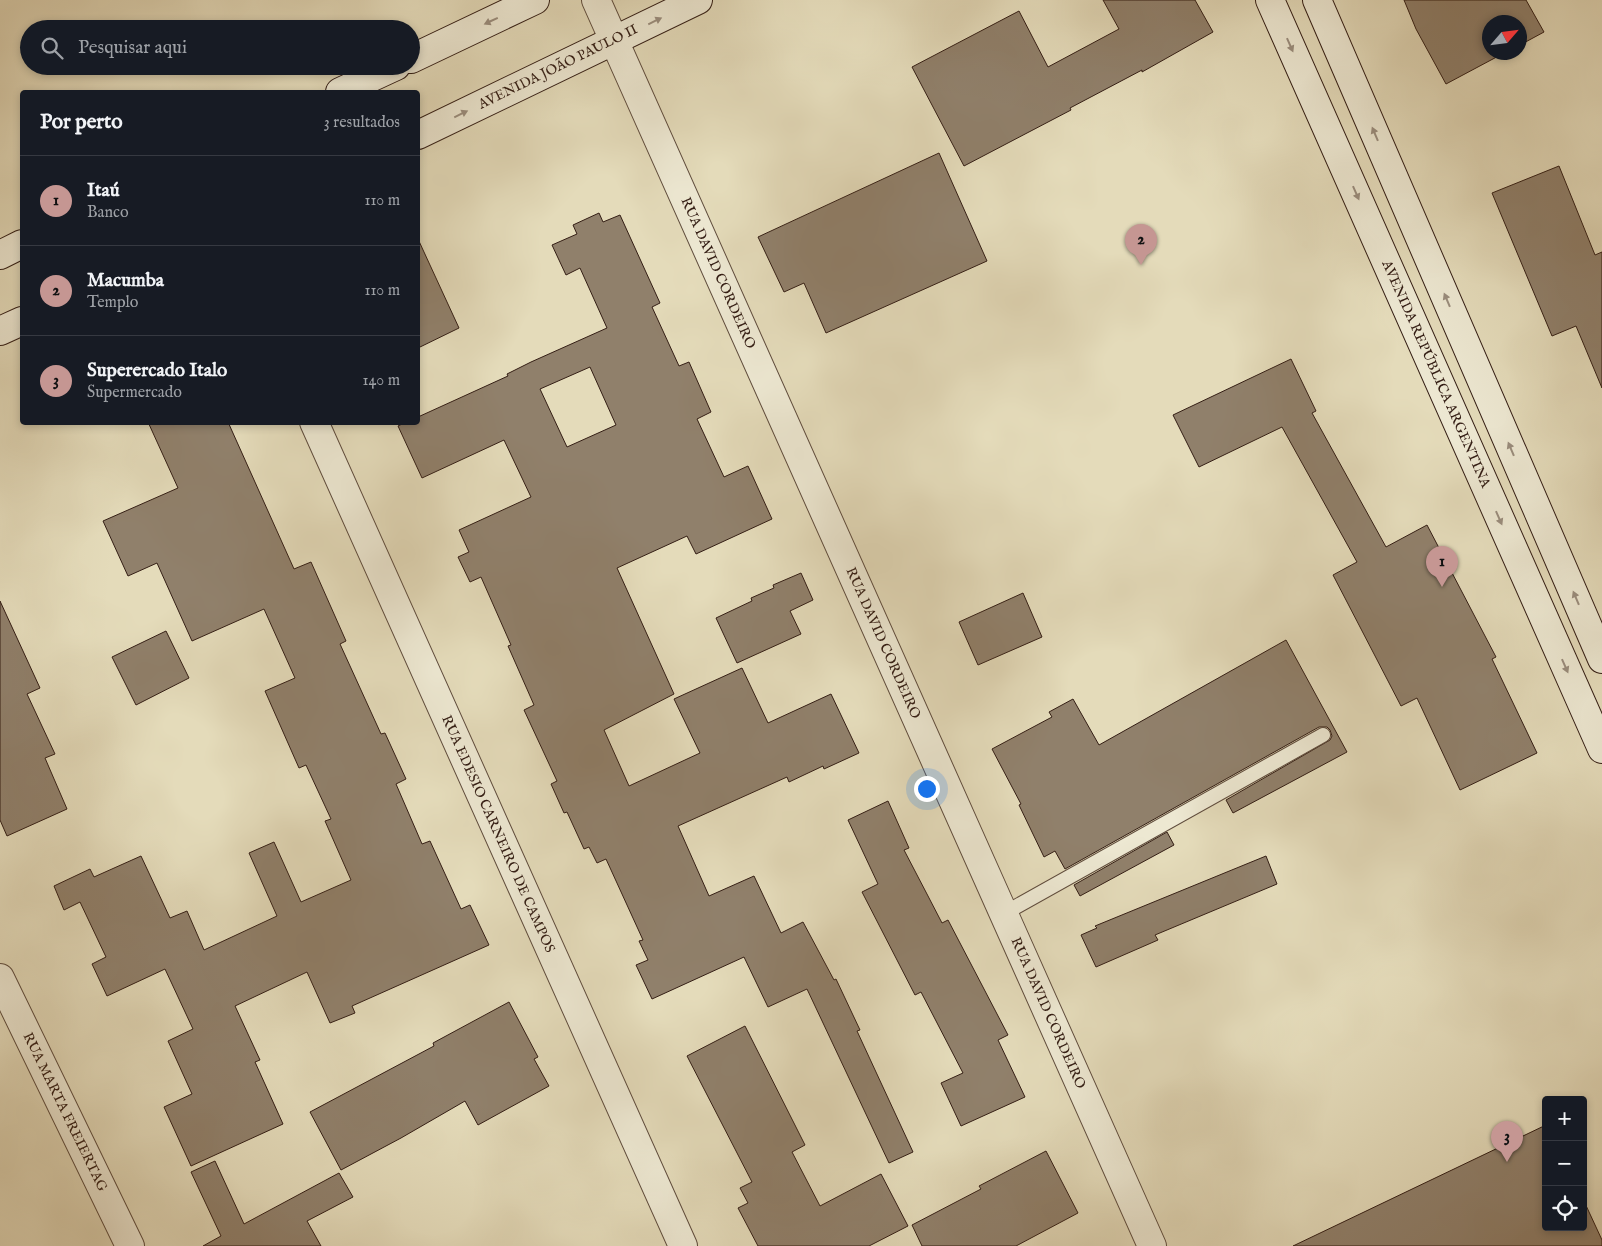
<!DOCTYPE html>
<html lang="pt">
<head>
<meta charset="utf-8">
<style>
  :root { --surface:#171b24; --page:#242831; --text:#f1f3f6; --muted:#9ea1a6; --line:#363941; --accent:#c59692 }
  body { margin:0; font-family:"IM FELL English",serif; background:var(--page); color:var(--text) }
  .controls { position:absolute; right:15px; bottom:15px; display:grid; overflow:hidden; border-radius:5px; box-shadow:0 2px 8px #0003 }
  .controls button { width:45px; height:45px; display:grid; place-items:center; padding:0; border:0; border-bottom:1px solid var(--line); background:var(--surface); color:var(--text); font:25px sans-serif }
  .compass { position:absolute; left:1482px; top:15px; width:45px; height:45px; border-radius:50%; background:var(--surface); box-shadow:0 2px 8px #0003; rotate:62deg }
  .you { position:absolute; left:926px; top:788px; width:18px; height:18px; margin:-12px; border:4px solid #fff; border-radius:50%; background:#1a73e8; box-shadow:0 0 0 8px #1a73e833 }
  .badge { display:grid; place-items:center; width:32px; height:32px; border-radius:50%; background:var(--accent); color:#111; font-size:16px; font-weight:700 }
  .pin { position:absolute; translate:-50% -41px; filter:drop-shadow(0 1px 2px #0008) }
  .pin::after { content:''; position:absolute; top:26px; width:18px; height:15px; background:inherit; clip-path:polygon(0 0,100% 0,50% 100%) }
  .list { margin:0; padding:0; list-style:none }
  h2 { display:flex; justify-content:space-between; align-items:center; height:65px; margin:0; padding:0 20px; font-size:21px }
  h2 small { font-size:16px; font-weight:400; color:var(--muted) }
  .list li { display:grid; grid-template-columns:32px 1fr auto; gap:15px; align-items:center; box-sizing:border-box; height:90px; padding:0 20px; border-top:1px solid var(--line) }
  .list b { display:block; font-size:19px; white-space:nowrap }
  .list p { margin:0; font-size:16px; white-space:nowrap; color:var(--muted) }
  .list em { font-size:16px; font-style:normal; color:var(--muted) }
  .icon { flex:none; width:28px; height:28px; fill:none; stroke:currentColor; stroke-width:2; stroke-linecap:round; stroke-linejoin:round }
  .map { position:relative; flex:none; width:1602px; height:1246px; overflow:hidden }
  .search { position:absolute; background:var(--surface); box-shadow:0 2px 8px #0003; left:20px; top:20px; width:400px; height:55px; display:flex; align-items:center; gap:12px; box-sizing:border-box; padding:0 18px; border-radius:28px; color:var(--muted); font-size:19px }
  .panel { position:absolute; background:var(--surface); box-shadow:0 2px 8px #0003; left:20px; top:90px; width:400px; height:335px; border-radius:5px }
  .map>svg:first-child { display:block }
  .building { fill:#90806b; stroke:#341e15; fill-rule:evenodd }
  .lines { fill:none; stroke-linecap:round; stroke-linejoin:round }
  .lane-casing { stroke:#604d3e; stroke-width:16 }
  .street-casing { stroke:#604d3e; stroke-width:30 }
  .secondary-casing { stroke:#341e15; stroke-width:30 }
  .lane { stroke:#ede8d2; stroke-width:14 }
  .street { stroke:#ede8d2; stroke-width:28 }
  .secondary { stroke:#ede8d2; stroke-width:28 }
  .oneway { fill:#9a8d7d }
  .labels { text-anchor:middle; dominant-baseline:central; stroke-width:4; stroke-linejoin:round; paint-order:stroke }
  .street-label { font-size:14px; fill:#341e15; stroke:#ede8d2 }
</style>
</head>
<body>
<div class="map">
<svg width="1602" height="1246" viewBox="0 0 1602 1246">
  <rect width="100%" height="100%" fill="#e4dbba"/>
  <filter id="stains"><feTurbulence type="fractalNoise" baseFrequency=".004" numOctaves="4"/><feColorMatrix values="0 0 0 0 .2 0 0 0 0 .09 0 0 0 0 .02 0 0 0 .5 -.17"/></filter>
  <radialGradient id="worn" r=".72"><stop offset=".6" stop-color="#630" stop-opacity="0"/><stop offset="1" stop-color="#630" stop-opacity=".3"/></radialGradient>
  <path class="building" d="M1103 0H1195L1213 32 1142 72V70L1070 108 1071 110 964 166 912 67 1019 11 1048 67 1119 29Z
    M1404 0H1526L1544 32 1520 45V22H1490V52H1506L1446 84 1416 29Z
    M939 153 987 261 826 333 804 283 784 292 758 237Z
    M1559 166 1595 255 1602 252V388L1576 326 1552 336 1492 193Z
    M599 213 603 222 620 215 660 303 652 307 679 366 689 362 711 412 697 419 724 477 748 466 772 519 696 554 687 536 617 568 674 694 604 730 629 786 700 753 674 699 742 668 768 723 831 694 859 753 824 769 823 766 789 782 787 777 678 826 709 896 754 876 781 933 803 922 834 980 836 979 860 1030 857 1031 913 1152 889 1163 807 989 768 1007 744 957 652 999 636 965 648 960 639 941 643 940 606 859 597 863 589 847 584 849 567 812 564 813 551 784 557 781 524 710 534 705 508 646 511 645 481 577 470 582 458 557 469 552 459 530 531 497 504 440 422 478 398 426 406 422H418V417L508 376 507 374 531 362 607 328 580 268 566 275 552 245 577 234 573 225ZM590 367 616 425 567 447 540 389Z
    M418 239 459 328 418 348Z
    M1291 359 1316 411 1312 413 1386 547 1427 525 1496 657 1492 659 1537 753 1460 790 1417 698 1401 706 1333 575 1357 562 1282 427 1199 467 1173 415Z
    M148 422H228L294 569 311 562 346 641 340 644 381 734 385 733 406 779 396 784 422 844 430 841 461 909 470 905 489 945 352 1006 355 1013 330 1023 307 972 235 1006 260 1060 255 1062 283 1124 191 1166 164 1107 192 1094 168 1041 193 1029 165 969 107 996 92 964 106 957 80 902 64 910 54 886 90 869 94 877 141 856 170 918 187 911 204 950 277 916 249 853 274 842 301 902 351 880 325 821 331 819 306 765 299 768 265 691 295 678 264 609 192 641 157 563 128 576 103 521 178 488Z
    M801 573 813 600 790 611 801 634 737 663 716 618 752 601 751 598 774 588 773 585Z
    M1023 593 1042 637 978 665 959 622Z
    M0 601 40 688 27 694 55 754 45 758 67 809 7 836 0 820Z
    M166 631 189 678 136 705 112 657Z
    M1286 640 1347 752 1233 813 1226 800 1330 740 1332 736 1330 730 1327 727H1319L1065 869 1055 851 1044 857 1019 805 1021 804 992 749 1052 717 1049 712 1073 699 1099 745Z
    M888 801 909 848 904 850 928 896 942 923 948 920 1008 1035 998 1040 1025 1097 961 1126 941 1083 963 1073 921 992 915 995 862 892 878 884 848 820Z
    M1167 832 1174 845 1080 896 1074 885Z
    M1266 856 1277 884 1155 935 1158 940 1096 967 1081 935 1097 928 1095 926Z
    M509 1002 538 1057 534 1059 549 1086 478 1125 465 1101 401 1138 341 1170 310 1112 434 1046 433 1043Z
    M745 1026 805 1145 792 1152 820 1206 881 1174 908 1226 869 1246H758L738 1208 748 1203 740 1188 752 1182 687 1056Z
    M1546 1125V1227H1583V1199L1602 1240V1246H1293Z
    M1046 1151 1078 1213 1016 1246H922L912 1225 981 1189 979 1186Z
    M215 1161 244 1224 339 1173 353 1197 307 1221 321 1246H203L221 1236 191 1172Z"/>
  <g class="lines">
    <g class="lane-casing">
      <path id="lane" d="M1003 914 1323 735"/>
    </g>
    <g class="street-casing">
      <path id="street" d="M596 0 1152 1246
        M314 422 683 1246
        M0 978 130 1246"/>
    </g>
    <g class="secondary-casing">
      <path id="secondary" d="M1270 0 1602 749
        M1317 0 1602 659
        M411 59 535 0
        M340 92 396 66
        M418 135 698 0
        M0 255 22 244
        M0 331 22 321"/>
    </g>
    <use href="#lane" class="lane"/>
    <use href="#street" class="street"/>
    <use href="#secondary" class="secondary"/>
  </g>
  <defs><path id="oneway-solid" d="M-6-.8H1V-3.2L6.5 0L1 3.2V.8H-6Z" transform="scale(1.25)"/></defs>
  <g class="oneway">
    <use href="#oneway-solid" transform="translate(491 21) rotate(155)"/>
    <use href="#oneway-solid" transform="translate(655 21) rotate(-26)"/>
    <use href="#oneway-solid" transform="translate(1290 45) rotate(66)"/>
    <use href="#oneway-solid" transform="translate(461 114) rotate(-26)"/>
    <use href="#oneway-solid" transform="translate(1375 134) rotate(-113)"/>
    <use href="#oneway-solid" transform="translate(1356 193) rotate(66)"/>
    <use href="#oneway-solid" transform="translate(1447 300) rotate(-113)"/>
    <use href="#oneway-solid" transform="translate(1511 449) rotate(-113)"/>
    <use href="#oneway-solid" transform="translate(1499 518) rotate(66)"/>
    <use href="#oneway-solid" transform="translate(1576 598) rotate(-113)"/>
    <use href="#oneway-solid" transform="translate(1565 666) rotate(66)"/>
  </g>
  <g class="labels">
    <g class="street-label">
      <text transform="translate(558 67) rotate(-26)">AVENIDA JOÃO PAULO II</text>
      <text transform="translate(718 273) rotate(66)">RUA DAVID CORDEIRO</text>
      <text transform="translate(1436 374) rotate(66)">AVENIDA REPÚBLICA ARGENTINA</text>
      <text transform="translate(883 643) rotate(66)">RUA DAVID CORDEIRO</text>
      <text transform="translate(498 834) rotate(66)">RUA EDESIO CARNEIRO DE CAMPOS</text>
      <text transform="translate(1048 1013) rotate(66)">RUA DAVID CORDEIRO</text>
      <text transform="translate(65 1112) rotate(64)">RUA MARTA FREIERTAG</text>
    </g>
  </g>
  <rect width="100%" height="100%" filter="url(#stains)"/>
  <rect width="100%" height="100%" fill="url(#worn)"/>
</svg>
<div class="controls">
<button>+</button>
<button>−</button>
<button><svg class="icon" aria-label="locate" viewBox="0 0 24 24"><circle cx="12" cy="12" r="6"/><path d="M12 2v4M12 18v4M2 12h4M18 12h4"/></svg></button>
</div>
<svg class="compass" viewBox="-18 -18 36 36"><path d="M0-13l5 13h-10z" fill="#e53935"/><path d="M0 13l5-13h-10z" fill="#9ea1a6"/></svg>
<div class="you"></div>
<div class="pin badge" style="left:1442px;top:587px">1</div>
<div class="pin badge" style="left:1141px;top:265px">2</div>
<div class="pin badge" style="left:1507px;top:1162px">3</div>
<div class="search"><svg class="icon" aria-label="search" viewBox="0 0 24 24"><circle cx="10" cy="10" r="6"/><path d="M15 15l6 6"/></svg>Pesquisar aqui</div>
<section class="panel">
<h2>Por perto<small>3 resultados</small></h2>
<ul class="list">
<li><span class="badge">1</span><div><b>Itaú</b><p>Banco</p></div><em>110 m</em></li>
<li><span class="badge">2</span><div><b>Macumba</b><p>Templo</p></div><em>110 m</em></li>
<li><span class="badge">3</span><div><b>Superercado Italo</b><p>Supermercado</p></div><em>140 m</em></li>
</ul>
</section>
</div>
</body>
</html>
